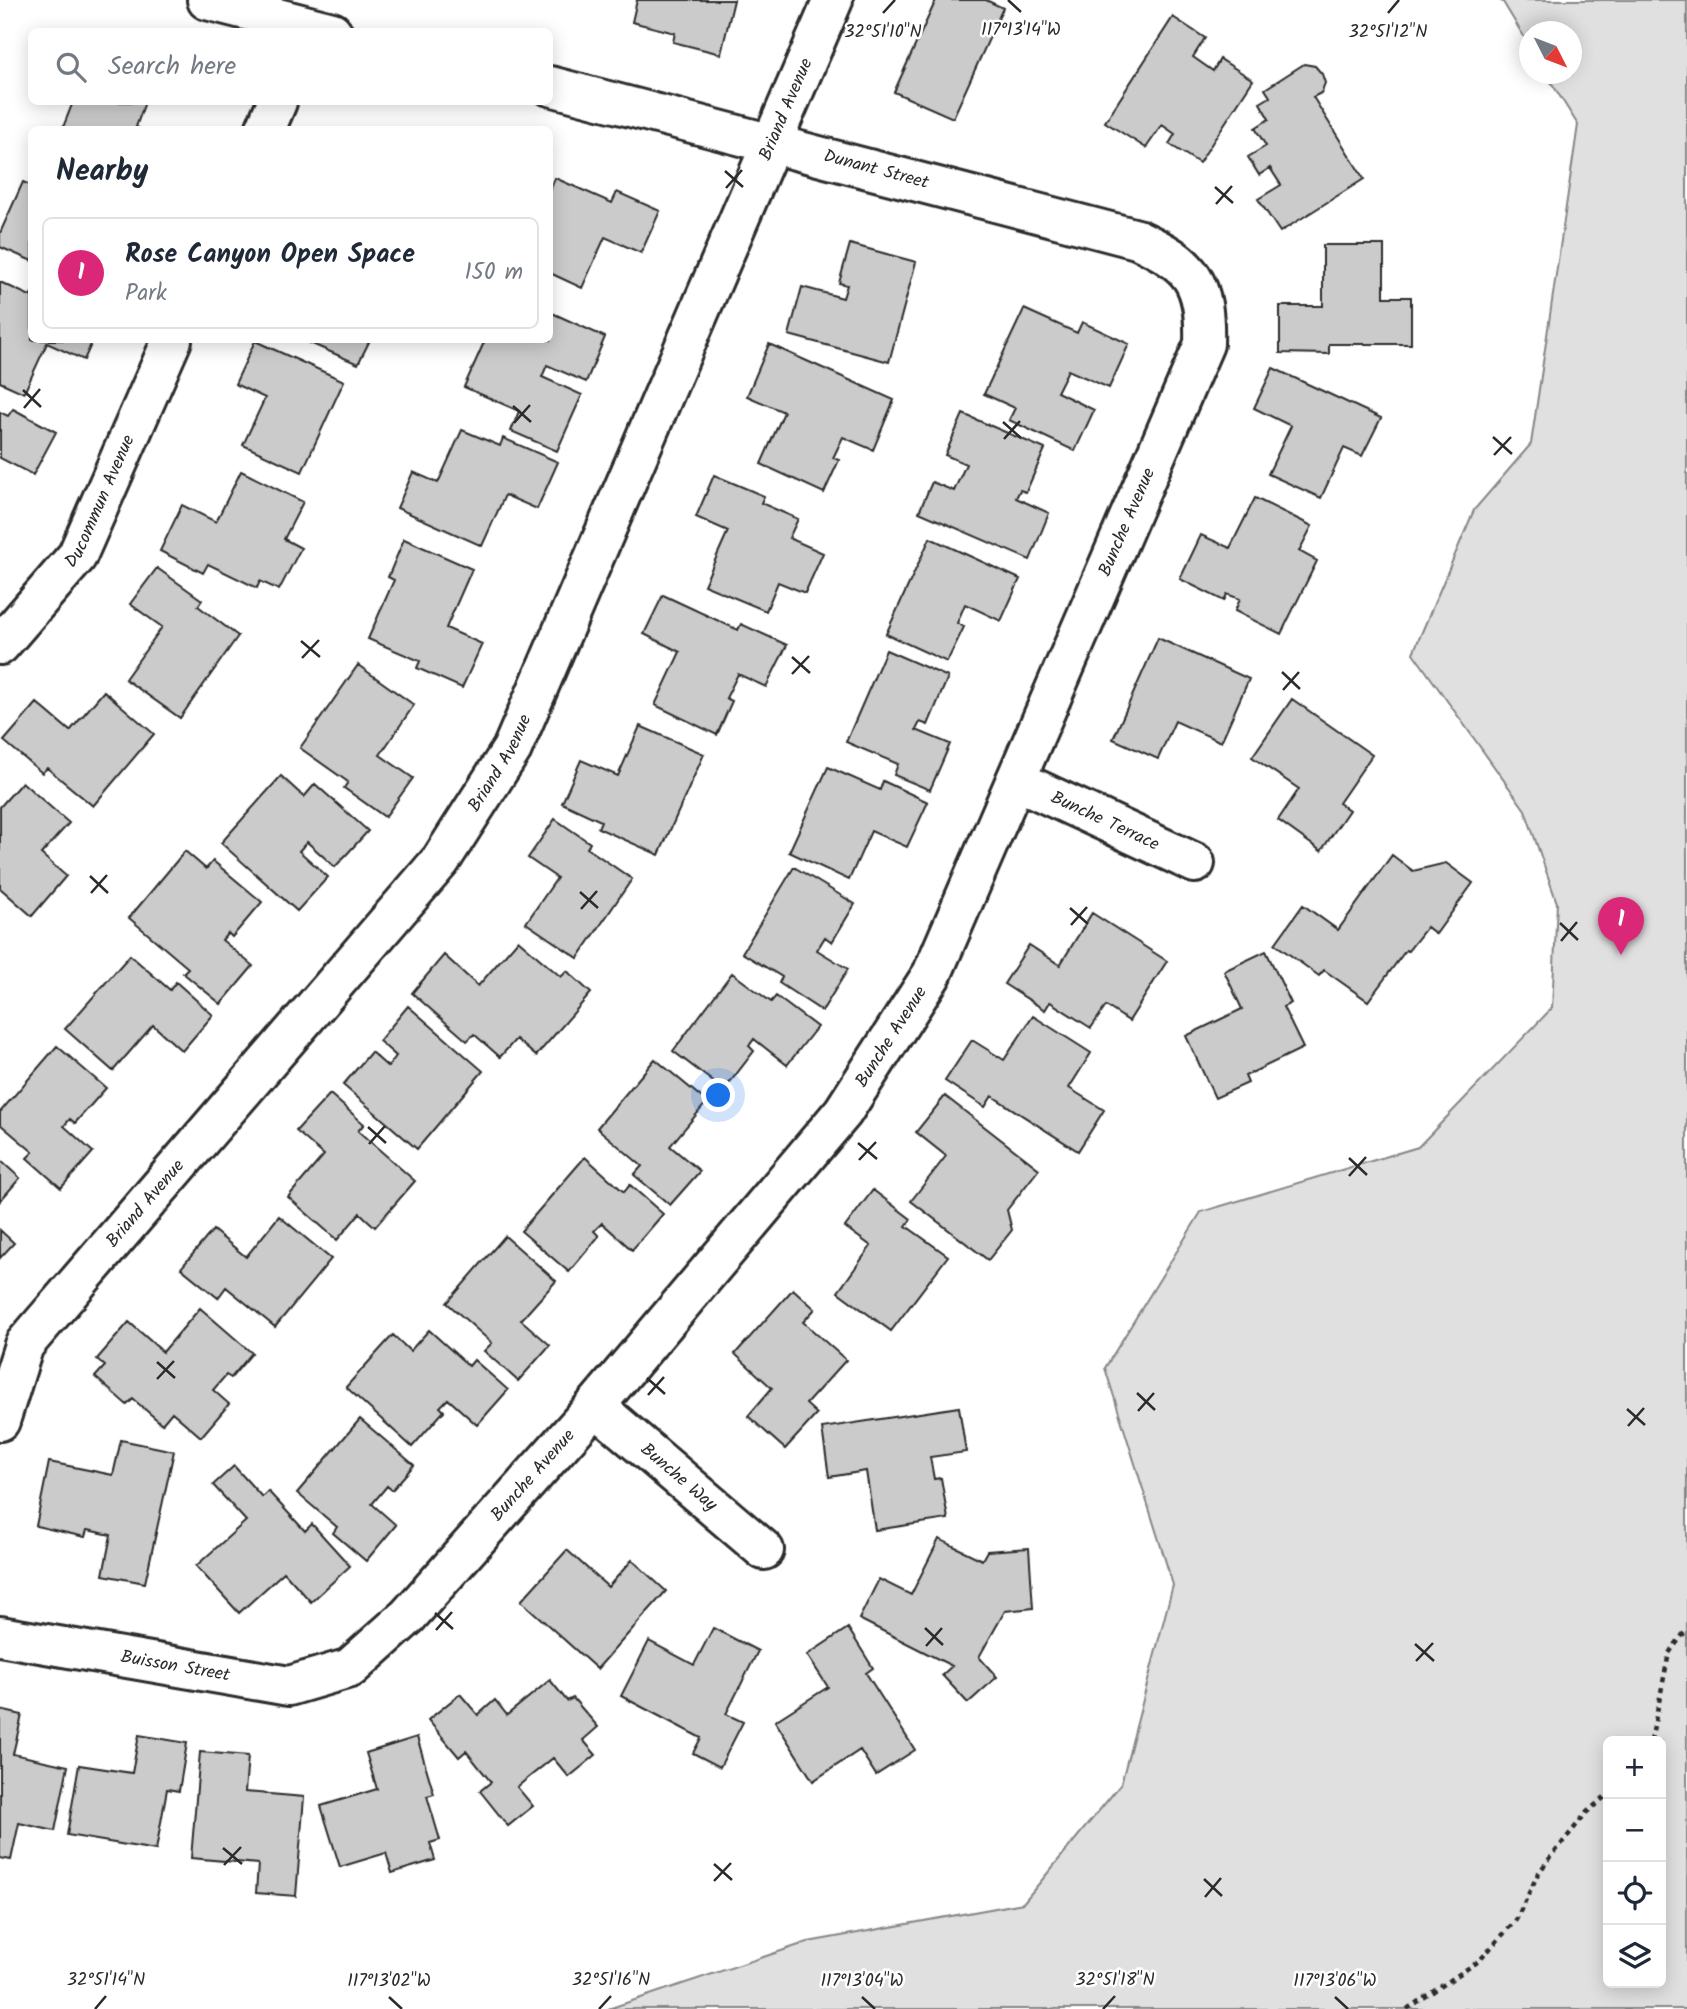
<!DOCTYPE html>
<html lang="en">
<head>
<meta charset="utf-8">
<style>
  :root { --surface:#fff; --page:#f6f6f7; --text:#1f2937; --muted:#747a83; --line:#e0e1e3; --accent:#db2777 }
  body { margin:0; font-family:Kalam,sans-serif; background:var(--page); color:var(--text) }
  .controls { position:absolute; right:21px; bottom:21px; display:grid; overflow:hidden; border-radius:10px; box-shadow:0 4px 18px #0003 }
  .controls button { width:63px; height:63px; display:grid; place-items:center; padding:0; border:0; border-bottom:2px solid var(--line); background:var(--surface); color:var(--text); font:35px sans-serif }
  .compass { position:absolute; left:1519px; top:21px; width:63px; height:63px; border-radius:50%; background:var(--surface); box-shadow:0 4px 18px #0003; rotate:132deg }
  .you { position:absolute; left:719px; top:1096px; width:24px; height:24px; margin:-18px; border:5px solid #fff; border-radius:50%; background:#1a73e8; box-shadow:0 0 0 10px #1a73e833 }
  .badge { display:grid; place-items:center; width:46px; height:46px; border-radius:50%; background:var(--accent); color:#fff; font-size:23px; font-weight:700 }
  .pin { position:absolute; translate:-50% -58px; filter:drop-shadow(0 2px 4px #0008) }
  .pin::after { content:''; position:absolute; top:37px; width:24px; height:21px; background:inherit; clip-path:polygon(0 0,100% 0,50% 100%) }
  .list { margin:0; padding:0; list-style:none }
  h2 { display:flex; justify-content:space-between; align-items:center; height:91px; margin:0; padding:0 28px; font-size:30px }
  h2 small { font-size:23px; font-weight:400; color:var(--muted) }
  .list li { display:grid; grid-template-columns:46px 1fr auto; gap:21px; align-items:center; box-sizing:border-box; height:112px; margin:0 14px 14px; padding:0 14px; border:2px solid var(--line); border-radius:10px }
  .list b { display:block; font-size:26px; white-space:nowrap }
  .list p { margin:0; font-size:23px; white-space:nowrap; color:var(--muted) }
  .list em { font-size:23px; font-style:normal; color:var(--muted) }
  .icon { flex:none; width:38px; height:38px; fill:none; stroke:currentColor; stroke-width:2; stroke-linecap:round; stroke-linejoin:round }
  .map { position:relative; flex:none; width:1687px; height:2009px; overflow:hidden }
  .search { position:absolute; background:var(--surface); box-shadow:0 4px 18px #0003; left:28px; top:28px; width:525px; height:77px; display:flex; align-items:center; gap:18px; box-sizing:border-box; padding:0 24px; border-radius:10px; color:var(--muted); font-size:26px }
  .panel { position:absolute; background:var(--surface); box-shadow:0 4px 18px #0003; left:28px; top:126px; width:525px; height:217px; border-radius:10px }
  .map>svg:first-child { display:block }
  .green { fill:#e0e0e0; stroke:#868686; stroke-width:2; fill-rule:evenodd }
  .building { fill:#cbcbcb; stroke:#2b2b2b; stroke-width:2 }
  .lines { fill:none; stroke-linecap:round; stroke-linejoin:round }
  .minor-casing { stroke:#2b2b2b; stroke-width:44 }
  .path { stroke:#2b2b2b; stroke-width:4.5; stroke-dasharray:5 5; stroke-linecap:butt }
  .minor { stroke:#fff; stroke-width:38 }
  .ticks { fill:none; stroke:#2b2b2b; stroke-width:2.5 }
  .labels { text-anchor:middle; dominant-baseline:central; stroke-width:5; stroke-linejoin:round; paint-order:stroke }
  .street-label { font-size:18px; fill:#2b2b2b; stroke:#fff }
  .ticks-label { font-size:18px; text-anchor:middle; fill:#2b2b2b; stroke:#fff; stroke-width:5; stroke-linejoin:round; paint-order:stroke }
</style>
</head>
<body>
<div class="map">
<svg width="1687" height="2009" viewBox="0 0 1687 2009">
  <rect width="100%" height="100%" fill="#fff"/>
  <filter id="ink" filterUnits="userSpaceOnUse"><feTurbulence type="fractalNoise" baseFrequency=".0143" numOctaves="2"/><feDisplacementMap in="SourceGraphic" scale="14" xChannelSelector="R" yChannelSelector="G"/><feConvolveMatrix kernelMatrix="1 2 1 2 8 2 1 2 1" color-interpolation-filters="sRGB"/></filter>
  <g filter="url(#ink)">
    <path class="green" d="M1499 0H1687V2009H608L808 1942 1023 1903 1121 1784 1173 1585 1105 1368 1201 1212 1418 1147 1552 1008 1557 903 1525 810 1413 653 1474 510 1531 444 1578 125 1546 74H1572V32H1530L1529 45 1503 2ZM1608 1741H1661V1983H1608Z"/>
    <path class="building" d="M637 0H734L721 54 673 42 675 33 632 22Z
      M936 0H986L1003 8 953 118 894 92Z
      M1173 17 1205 38 1193 57 1213 71 1220 59 1253 80 1199 163 1169 144 1175 134 1162 125 1146 148 1105 122Z
      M1304 64 1315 66 1322 74 1325 83 1321 93 1313 97 1364 179 1280 232 1258 199 1281 185 1270 168 1259 175 1248 157 1266 146 1255 128 1269 119 1260 103 1270 97 1265 89Z
      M73 102H145L136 127 143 130H62Z
      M555 178 612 203 617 192 660 211 641 253 605 237 582 288 550 273V191Z
      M23 182 32 186V261L0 247V233Z
      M850 244 916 262 889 362 789 335 802 287 843 298 847 285 839 283Z
      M1323 245H1384V297H1411V344H1329V354L1280 353V306H1323Z
      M0 282 30 296 32 293V340H93L84 360 47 343 24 393 0 382Z
      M1024 309 1077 333 1082 322 1129 344 1109 388 1068 370 1057 392 1094 410 1075 451 1009 420 1015 408 984 394Z
      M550 312 605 337 586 382 547 365 542 377 582 395 557 451 511 431 519 411 464 387 485 340H550Z
      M303 340H370L358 364Z
      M255 341 344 381 302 472 243 445 265 398 235 384Z
      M769 344 894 400 873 450 843 437 833 458 839 460 824 493 761 464 784 412 747 396Z
      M1273 368 1381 418 1362 456 1344 448 1321 498 1268 474 1291 426 1254 408Z
      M13 409 56 432 33 475 0 458V412L8 416Z
      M963 414 1045 449 1026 492 1020 490 1016 498 1049 513 1030 560 919 512 932 482 954 491 966 464 945 455Z
      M462 430 500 446 503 438 558 462 537 509 505 495 482 546 397 508 413 472 438 483Z
      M241 471 303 502 284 539 301 548 279 590 260 581 257 588 208 564 203 573 160 551 182 505 216 522Z
      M714 475 764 496 761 503 798 519 789 538 823 553 805 593 778 582 766 611 704 585 728 531 696 517Z
      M1255 498 1312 526 1299 551 1317 561 1281 634 1235 611 1240 599 1227 594 1224 601 1180 579 1201 535 1230 548Z
      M930 538 1020 579 1001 621 965 604 957 623 964 627 947 662 886 634Z
      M404 539 472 569 446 628 482 644 462 688 417 668 420 661 368 639 394 580 388 577Z
      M157 568 202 600 198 606 238 636 180 718 125 679 162 627 130 604Z
      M663 595 738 630 741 624 787 645 766 687 738 674 726 698 732 701 717 735 655 705 680 652 644 634Z
      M1158 638 1249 679 1221 742 1175 721 1158 759 1113 739Z
      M886 650 948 677 928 725 920 722 916 730 950 744 930 790 894 775 898 764 846 742Z
      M358 665 414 705 380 755 413 778 385 817 344 788 348 782 300 748Z
      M104 691 154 734 93 806 47 768 42 773 4 741 37 703 70 731Z
      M1292 699 1372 755 1339 803 1349 810 1321 851 1278 820 1299 789 1252 757Z
      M640 726 704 754 659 855 598 828 601 821 562 803 581 760 618 776Z
      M828 767 880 790 883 781 928 802 907 847 871 831 849 880 789 852Z
      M281 776 304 797 315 784 368 831 335 867 307 842 299 851 328 877 297 911 221 843Z
      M22 782 69 823 41 854 66 876 32 916 0 888V807Z
      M555 819 590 843 587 848 632 879 578 958 526 923 557 878 528 858Z
      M185 851 206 869 213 861 262 902 232 937 228 933 222 940 253 966 221 1004 183 973 188 968 129 918Z
      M1392 855 1413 871 1446 863 1473 883 1436 934 1427 927 1408 951 1406 950 1368 1001 1324 970 1319 976 1275 944 1303 905 1338 930Z
      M794 867 855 904 832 942 825 937 817 950 848 969 822 1011 779 983 782 977 742 953Z
      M1092 913 1167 961 1129 1021 1106 1006 1091 1028 1050 1002 1045 1010 1004 984 1029 945 1060 965Z
      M518 940 561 977 567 971 591 993 536 1056 516 1039 500 1057 474 1034 467 1041 412 993 444 955 478 986Z
      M1266 951 1291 1003 1283 1007 1303 1048 1245 1076 1248 1083 1215 1098 1186 1036 1242 1009 1224 971Z
      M130 955 170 990 176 982 213 1015 182 1051 153 1025 113 1071 65 1029Z
      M732 973 771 1002 776 996 817 1027 787 1065 754 1039 749 1046 754 1051 724 1090 673 1051Z
      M408 1006 483 1071 417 1149 343 1085 371 1052 388 1067 396 1056 379 1041Z
      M1033 1016 1091 1053 1069 1088 1104 1110 1078 1151 992 1096 985 1107 945 1081 972 1040 1004 1060Z
      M57 1046 106 1088 75 1123 70 1119 64 1126 93 1152 61 1188 27 1158 33 1152 0 1124V1112Z
      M655 1059 707 1102 670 1146 700 1171 670 1205 634 1175 642 1166 597 1128Z
      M330 1094 364 1124 358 1131 415 1181 375 1227 360 1213 337 1240 288 1197 324 1155 296 1131Z
      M945 1096 1039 1169 1007 1210 1012 1230 988 1260 911 1201 946 1156 916 1132Z
      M585 1157 624 1192 630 1185 663 1214 632 1250 602 1223 594 1231 599 1236 569 1272 521 1231Z
      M0 1160 20 1178 0 1201Z
      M873 1190 911 1219 906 1226 948 1256 891 1331 838 1292 871 1246 845 1227Z
      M279 1216 331 1259 275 1327 226 1287 218 1298 181 1268 213 1230 246 1257Z
      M0 1230 14 1243 0 1258Z
      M505 1236 556 1281 521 1320 550 1345 518 1381 484 1351 492 1343 447 1303Z
      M793 1289 815 1309 803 1322 846 1360 806 1404 817 1414 785 1449 748 1416 772 1388 735 1354Z
      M200 1308 252 1353 231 1378 226 1375 213 1390 229 1404 201 1437 172 1412 162 1424 133 1399 127 1405 95 1377 105 1366 97 1359 129 1322 163 1352Z
      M429 1330 469 1366 474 1360 508 1390 477 1425 448 1399 440 1407 444 1411 412 1447 346 1387 393 1335 410 1351Z
      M959 1407 966 1452 930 1457 934 1479 941 1478 948 1519 875 1530 866 1471 829 1477 822 1428Z
      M360 1419 414 1465 392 1490 387 1486 372 1504 396 1525 366 1561 333 1533 337 1527 297 1493Z
      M121 1440 174 1451 145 1583 103 1575 111 1535 87 1530 85 1537 36 1526 49 1462 113 1475Z
      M234 1466 262 1497 268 1491 305 1531 312 1524 350 1566 311 1602 284 1572 239 1613 196 1566 246 1521 213 1485Z
      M939 1539 982 1560 987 1551 1029 1548 1033 1608 1005 1611 979 1657 997 1677 968 1703 942 1675 952 1666 859 1619 879 1579 911 1595Z
      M567 1550 608 1587 632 1560 666 1591 597 1669 521 1601Z
      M713 1628 758 1651 726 1714 743 1722 720 1767 693 1753 701 1738 621 1696 649 1641 694 1665Z
      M848 1628 873 1668 866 1673 915 1750 876 1775 860 1750 813 1781 775 1721 828 1687 807 1655Z
      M550 1680 567 1701 573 1698 598 1727 583 1740 596 1755 569 1777 553 1758 517 1787 533 1806 508 1826 480 1791 491 1782 466 1751 459 1757 428 1720 460 1694 478 1715 495 1700 507 1715Z
      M0 1710 22 1715 13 1754 68 1766 55 1831 19 1823 11 1860 0 1858Z
      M139 1735 187 1743 179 1791 167 1789 156 1850 67 1835 79 1765 132 1773Z
      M417 1737 434 1794 427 1796 440 1840 430 1843 435 1860 392 1873 386 1853 340 1867 321 1806 377 1789 366 1753Z
      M200 1752 248 1756 245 1792 304 1797 296 1896 256 1893 258 1864 191 1858Z"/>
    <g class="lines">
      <g class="minor-casing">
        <g id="minor">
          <path d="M207 0 332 32"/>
          <path d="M265 130 277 102"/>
          <path id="s1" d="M0 645 77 556 172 340"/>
          <path id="s2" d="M1016 780 1195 863"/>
          <path id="s3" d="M595 1406 764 1550"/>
          <path id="s4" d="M0 1421 24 1345 441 860 512 749 833 0"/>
          <path id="s5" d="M0 1636 289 1686 350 1668 408 1616 595 1406 843 1112 932 974 1204 344C1206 282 1192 264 1137 239L550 86"/>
        </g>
      </g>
      <path class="path" d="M1651 1741 1669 1653 1687 1629
        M1407 2009 1479 1961 1516 1920 1539 1872 1587 1812 1608 1794"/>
      <use href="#minor" class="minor"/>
    </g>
  </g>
  <path class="ticks" d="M1008 0 1021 12M883 13 895 0M1388 13 1399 0M725 171 743 187M1215 187 1233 203M726 188 742 170M1216 204 1232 186M23 390 41 407M513 406 531 422M24 408 40 389M1003 422 1021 438M514 423 530 405M1493 437 1512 454M1004 439 1020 421M1494 455 1511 437M301 641 320 657M792 657 810 673M302 658 319 640M1282 672 1300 689M792 674 809 656M1283 690 1299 672M90 876 108 893M580 892 598 908M91 893 107 875M1070 908 1088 924M581 909 597 891M1560 923 1578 940M1071 925 1087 907M1561 941 1577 922M368 1127 386 1143M858 1143 877 1159M369 1144 385 1126M1349 1158 1367 1175M859 1160 876 1142M1349 1176 1366 1157M157 1362 175 1378M647 1378 665 1394M157 1379 174 1361M1137 1393 1155 1410M648 1395 664 1377M1627 1409 1645 1425M1138 1411 1154 1393M1628 1426 1644 1408M435 1613 453 1629M925 1628 943 1645M436 1630 452 1612M1415 1644 1434 1661M926 1646 942 1628M1416 1661 1433 1643M223 1848 242 1864M714 1864 732 1880M224 1865 241 1847M1204 1879 1222 1896M714 1881 731 1863M1205 1897 1221 1878M389 1997 402 2009M862 1997 875 2009M1335 1997 1348 2009M95 2009 106 1996M599 2009 611 1996M1103 2009 1115 1996"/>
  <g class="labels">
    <g class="street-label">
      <text stroke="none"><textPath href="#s4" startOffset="1547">Briand Avenue</textPath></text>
      <text transform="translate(876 170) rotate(15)">Dunant Street</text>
      <text stroke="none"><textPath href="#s1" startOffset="177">Ducommun Avenue</textPath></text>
      <text stroke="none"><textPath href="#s5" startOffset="1757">Bunche Avenue</textPath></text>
      <text stroke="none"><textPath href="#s4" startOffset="833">Briand Avenue</textPath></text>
      <text stroke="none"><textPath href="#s2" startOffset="98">Bunche Terrace</textPath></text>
      <text stroke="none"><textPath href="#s5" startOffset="1190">Bunche Avenue</textPath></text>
      <text stroke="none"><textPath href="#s4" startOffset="266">Briand Avenue</textPath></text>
      <text stroke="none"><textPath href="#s5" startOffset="623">Bunche Avenue</textPath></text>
      <text stroke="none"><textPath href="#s3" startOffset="110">Bunche Way</textPath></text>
      <text stroke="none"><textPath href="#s5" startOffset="178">Buisson Street</textPath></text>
    </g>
  </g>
  <g class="ticks-label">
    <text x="1021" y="35">117°13'14"W</text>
    <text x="883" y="37">32°51'10"N</text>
    <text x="1388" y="37">32°51'12"N</text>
    <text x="106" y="1985">32°51'14"N</text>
    <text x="611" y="1985">32°51'16"N</text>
    <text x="1115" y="1985">32°51'18"N</text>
    <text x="389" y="1986">117°13'02"W</text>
    <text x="862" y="1986">117°13'04"W</text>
    <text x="1335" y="1986">117°13'06"W</text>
  </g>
</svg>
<div class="controls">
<button>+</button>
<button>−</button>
<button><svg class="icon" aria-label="locate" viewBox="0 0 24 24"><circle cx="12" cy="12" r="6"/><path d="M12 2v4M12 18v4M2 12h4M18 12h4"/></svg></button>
<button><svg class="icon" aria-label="layers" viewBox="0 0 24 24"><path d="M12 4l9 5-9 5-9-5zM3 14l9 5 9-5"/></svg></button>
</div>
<svg class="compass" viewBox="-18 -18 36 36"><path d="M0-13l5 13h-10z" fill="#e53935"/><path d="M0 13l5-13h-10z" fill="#747a83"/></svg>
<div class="you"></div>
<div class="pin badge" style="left:1621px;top:955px">1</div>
<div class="search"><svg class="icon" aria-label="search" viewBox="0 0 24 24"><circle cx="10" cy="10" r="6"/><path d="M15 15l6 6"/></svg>Search here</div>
<section class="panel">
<h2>Nearby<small></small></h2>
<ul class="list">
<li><span class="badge">1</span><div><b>Rose Canyon Open Space</b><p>Park</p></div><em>150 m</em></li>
</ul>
</section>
</div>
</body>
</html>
